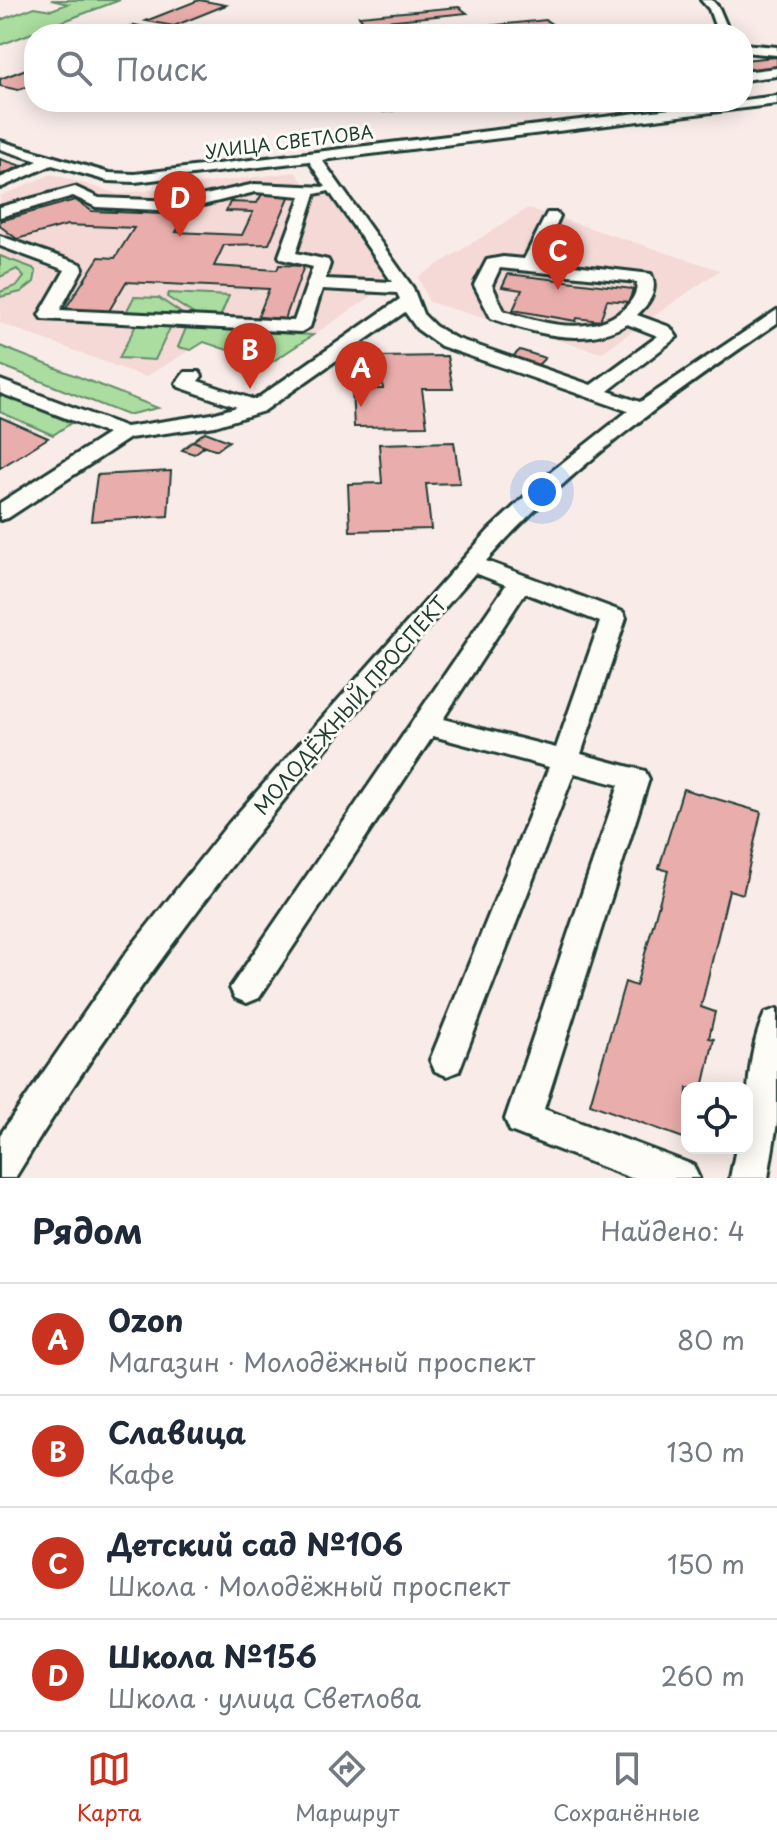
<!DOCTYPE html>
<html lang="ru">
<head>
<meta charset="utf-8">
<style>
  :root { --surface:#fff; --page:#f2f2f3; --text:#1f2937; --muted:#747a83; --line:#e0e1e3; --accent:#c8321e }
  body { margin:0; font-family:"Playpen Sans",sans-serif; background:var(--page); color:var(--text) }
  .controls { position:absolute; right:24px; bottom:24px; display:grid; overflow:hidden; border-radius:16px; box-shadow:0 4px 20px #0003 }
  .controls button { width:72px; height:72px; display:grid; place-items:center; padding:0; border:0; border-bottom:2px solid var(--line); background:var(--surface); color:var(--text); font:40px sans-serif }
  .you { position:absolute; left:542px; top:492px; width:28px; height:28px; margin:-20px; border:6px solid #fff; border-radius:50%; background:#1a73e8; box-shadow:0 0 0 12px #1a73e833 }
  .badge { display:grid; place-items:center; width:52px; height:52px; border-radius:50%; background:var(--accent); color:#fff; font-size:26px; font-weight:700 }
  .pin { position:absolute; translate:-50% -66px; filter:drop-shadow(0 2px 4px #0008) }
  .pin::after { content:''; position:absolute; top:42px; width:28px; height:24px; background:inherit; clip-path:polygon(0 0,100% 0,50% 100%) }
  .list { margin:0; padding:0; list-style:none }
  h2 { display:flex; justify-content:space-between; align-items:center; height:104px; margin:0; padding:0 32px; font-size:34px }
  h2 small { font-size:26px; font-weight:400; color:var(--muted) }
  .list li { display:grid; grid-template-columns:52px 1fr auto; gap:24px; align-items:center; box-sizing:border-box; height:112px; padding:0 32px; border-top:2px solid var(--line) }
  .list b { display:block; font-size:30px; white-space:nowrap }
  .list p { margin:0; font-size:26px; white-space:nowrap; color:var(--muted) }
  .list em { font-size:26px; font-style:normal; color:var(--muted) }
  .icon { flex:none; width:44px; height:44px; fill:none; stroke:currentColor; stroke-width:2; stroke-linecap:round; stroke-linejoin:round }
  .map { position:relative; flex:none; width:777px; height:1178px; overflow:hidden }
  .search { position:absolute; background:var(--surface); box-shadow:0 4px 20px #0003; left:24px; right:24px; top:24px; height:88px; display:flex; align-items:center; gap:20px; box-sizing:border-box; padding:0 28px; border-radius:32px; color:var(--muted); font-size:30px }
  .sheet { height:552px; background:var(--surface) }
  nav { display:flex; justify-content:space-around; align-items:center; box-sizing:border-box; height:112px; border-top:2px solid var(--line); background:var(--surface); font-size:22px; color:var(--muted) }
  nav a { display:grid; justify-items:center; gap:4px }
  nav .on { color:var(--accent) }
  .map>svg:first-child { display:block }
  .built { fill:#f4d9d6 }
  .green { fill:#aadd9f; stroke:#648d6a; stroke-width:2 }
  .building { fill:#e9aeab; stroke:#1f3d34; stroke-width:2 }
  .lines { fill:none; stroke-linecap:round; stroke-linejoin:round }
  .minor-casing { stroke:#1f3d34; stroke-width:6 }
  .minor { fill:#fdfcf7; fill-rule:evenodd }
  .labels { text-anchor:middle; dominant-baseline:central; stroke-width:6; stroke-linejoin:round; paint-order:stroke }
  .far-street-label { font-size:18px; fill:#1f3d34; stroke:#fdfcf7 }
  .street-label { font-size:20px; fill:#1f3d34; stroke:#fdfcf7 }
</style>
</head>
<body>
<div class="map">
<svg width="777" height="1178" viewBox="0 0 777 1178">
  <rect width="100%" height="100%" fill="#f9ece8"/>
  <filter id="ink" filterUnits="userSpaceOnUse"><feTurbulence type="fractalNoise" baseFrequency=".0125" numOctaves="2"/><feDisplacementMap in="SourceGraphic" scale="16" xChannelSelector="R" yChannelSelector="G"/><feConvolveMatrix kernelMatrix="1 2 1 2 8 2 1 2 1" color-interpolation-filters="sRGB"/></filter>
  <g filter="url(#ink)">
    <path class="built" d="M295 172 314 195H328L390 277 378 292 269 364 204 342 145 377 0 323V196L52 174 118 194Z
      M528 208 720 270 601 353 429 302 418 277Z"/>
    <path class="green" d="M51 0H120L0 45V20L35 7 51 10 68 4Z
      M0 256 33 268 36 272 34 282 21 292 0 297V292L18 285 24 277 17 269 0 277Z
      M169 293 229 296 218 322 197 316 167 297Z
      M134 297 159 298 187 317 123 318Z
      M136 325 171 326 155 360 119 358Z
      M186 328 313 335 269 364 204 342 191 350 178 347Z
      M0 347V346L158 408 127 415 0 365Z
      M0 393 71 423 53 435 0 412Z"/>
    <path class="building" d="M199 0 226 5 174 26 146 21Z
      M459 7 467 13 365 23 359 16Z
      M546 20 556 27 485 34H450L445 30Z
      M135 25 163 31 155 34H113Z
      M777 57V67L743 70V60Z
      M34 66V84L18 90 0 86V79Z
      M374 102H405L411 108 383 112Z
      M0 159 22 166 0 175Z
      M262 194 290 195 269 244 224 245 214 266 277 270 279 265 304 266 285 319 258 317 269 289 126 282 106 316 62 314 99 257 115 258 134 228 67 225 17 239 0 226V221L75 200 92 211 186 215 176 232 242 235 253 212 226 211 230 202 257 203Z
      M508 274 633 289 629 302 607 300 600 321 577 318 576 321 513 310 522 290 502 287Z
      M520 350 545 358 537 366 511 358Z
      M447 356 453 389H422L427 426 354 427 352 389H383L380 357Z
      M0 417 48 438 0 468Z
      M205 432 229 441 217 450 193 441Z
      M193 441 205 446 194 454 182 450Z
      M454 442 460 483 426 484 431 529 350 531 348 484 382 483 379 444Z
      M171 471 168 516 91 521 97 475Z
      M683 789 761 812 743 894 729 890 701 1007 715 1012 709 1038 714 1039 703 1088H687L686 1139 590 1104 625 982 636 986 668 871 659 868Z"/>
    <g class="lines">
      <g class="minor-casing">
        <path id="minor" d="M701 0H712L719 8 730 34H718L709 9Z
          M743 44 777 47V55L743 52Z
          M777 68V76L743 80V72Z
          M777 96V104L322 160 413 288 423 314 435 326 455 338 591 385 658 336 627 324C586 349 532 333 491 318L474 285 487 260 503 257 524 259 547 213H557L560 216 540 261 651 274C659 290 649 304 637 315L670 327 677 337 608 391 640 402 777 310V323C674 394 570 466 486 561L623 612 626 618 581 754 645 771 649 779 544 1109 693 1165 699 1178H631L510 1131 505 1119 619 785 574 773 459 1071 447 1076 435 1071 430 1060 549 767 433 736 259 998 247 1003 235 998 230 988 506 585 475 573C305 769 150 956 15 1178H0V1135L126 953 229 823 489 530 552 471 628 411 441 346 417 329 405 312 264 411 215 426 130 438 8 518 0 520V503L108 434 0 393V380L126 427 212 414 237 407 179 387 176 383 185 372H199L202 376 198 381 255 400 400 299 397 293 322 289 310 327 301 332 42 319 39 315 65 270 0 246V236L81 264 83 268 60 310 294 321 313 267 281 259 279 256 301 196 255 192 179 211 96 207 73 196 0 217V207L75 187 99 198 178 201 255 184 326 187 309 161 135 182 108 181 52 165 0 188V178L38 161 0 149V141L109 173 135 174ZM329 191 392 282 325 279 330 264 328 260 296 253 315 194ZM500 268 637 282C637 294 632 301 624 309 591 338 541 323 504 311L492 285ZM525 593 600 622 556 748 443 719Z
          M777 1009V1123L768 1178H730L736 1148H747C747 1104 746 1054 765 1013Z"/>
      </g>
      <use href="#minor" class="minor"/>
    </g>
  </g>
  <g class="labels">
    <g class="far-street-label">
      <text transform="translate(289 141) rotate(-7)">УЛИЦА СВЕТЛОВА</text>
    </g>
    <g class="street-label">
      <text transform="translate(350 705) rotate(-49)">МОЛОДЁЖНЫЙ ПРОСПЕКТ</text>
    </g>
  </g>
</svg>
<div class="controls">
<button><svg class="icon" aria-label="locate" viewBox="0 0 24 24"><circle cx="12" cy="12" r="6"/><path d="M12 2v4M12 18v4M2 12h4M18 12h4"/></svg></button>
</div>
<div class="you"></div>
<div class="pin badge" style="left:361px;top:407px">A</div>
<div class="pin badge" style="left:250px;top:389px">B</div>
<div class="pin badge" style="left:558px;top:290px">C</div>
<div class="pin badge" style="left:180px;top:237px">D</div>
<div class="search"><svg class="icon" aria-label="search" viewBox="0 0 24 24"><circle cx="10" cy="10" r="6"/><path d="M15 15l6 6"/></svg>Поиск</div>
</div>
<section class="sheet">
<h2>Рядом<small>Найдено: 4</small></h2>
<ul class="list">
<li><span class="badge">A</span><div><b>Ozon</b><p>Магазин · Молодёжный проспект</p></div><em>80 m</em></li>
<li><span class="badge">B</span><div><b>Славица</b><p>Кафе</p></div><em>130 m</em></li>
<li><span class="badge">C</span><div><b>Детский сад №106</b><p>Школа · Молодёжный проспект</p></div><em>150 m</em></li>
<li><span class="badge">D</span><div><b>Школа №156</b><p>Школа · улица Светлова</p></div><em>260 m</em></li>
</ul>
</section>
<nav>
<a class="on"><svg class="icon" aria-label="map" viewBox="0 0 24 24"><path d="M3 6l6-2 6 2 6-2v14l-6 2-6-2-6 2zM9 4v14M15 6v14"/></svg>Карта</a>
<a><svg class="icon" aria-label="directions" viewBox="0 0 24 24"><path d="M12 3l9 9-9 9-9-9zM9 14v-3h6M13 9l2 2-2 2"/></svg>Маршрут</a>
<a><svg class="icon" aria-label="saved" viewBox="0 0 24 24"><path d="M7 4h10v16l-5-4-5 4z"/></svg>Сохранённые</a>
</nav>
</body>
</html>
